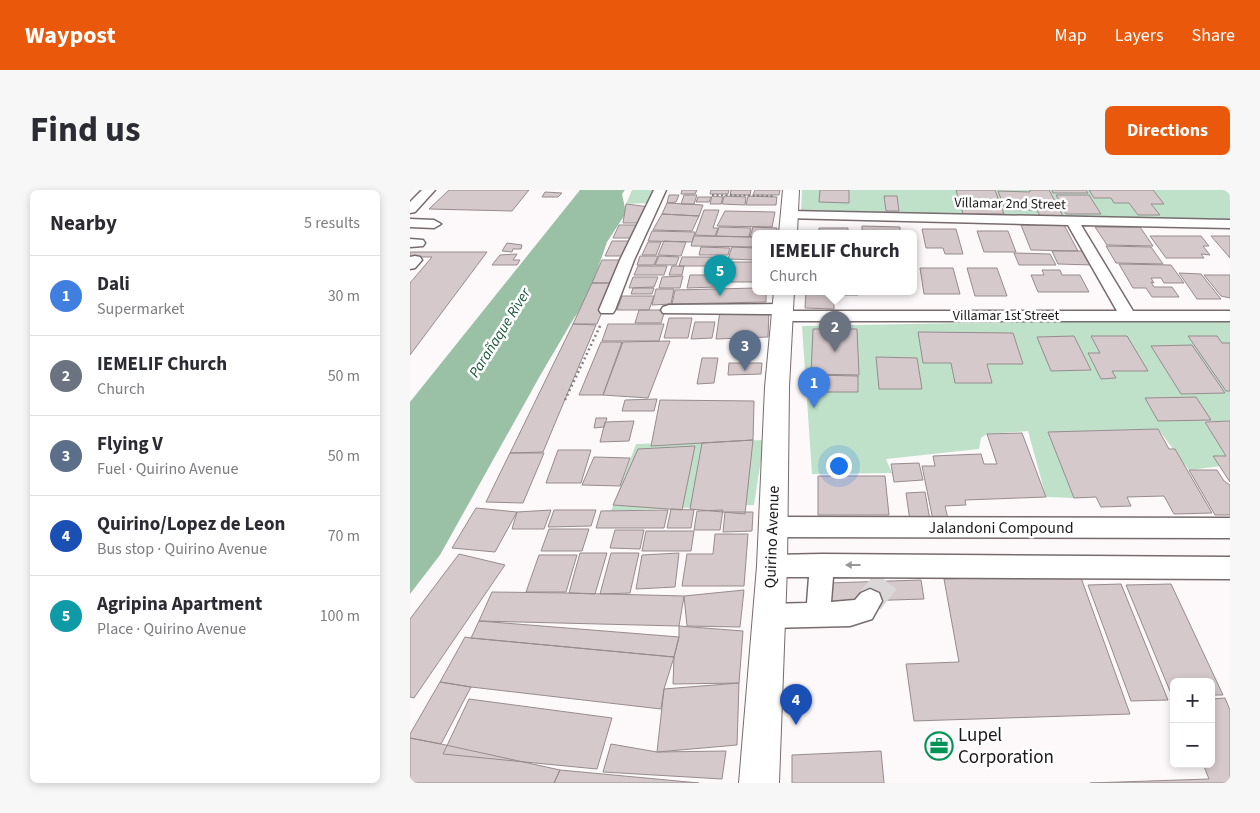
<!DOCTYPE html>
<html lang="en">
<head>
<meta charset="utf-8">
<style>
  :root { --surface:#fff; --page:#f7f7f7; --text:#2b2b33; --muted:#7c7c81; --line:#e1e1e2; --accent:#ea580c }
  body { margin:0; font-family:"Source Sans 3",sans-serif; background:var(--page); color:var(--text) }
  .controls { position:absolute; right:15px; bottom:15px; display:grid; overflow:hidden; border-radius:8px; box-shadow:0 2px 8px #0003 }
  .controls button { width:45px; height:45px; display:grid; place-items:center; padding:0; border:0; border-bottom:1px solid var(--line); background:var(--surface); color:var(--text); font:25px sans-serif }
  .you { position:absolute; left:428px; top:275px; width:18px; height:18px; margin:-12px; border:4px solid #fff; border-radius:50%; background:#1a73e8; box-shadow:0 0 0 8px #1a73e833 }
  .badge { display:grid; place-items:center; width:32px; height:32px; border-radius:50%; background:var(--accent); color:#fff; font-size:16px; font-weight:700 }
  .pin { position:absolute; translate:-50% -41px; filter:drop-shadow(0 1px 2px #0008) }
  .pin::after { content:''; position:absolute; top:26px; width:18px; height:15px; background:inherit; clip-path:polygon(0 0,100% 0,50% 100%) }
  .popup { position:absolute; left:342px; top:40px; width:165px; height:65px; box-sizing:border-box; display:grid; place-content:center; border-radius:8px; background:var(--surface); filter:drop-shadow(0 1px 4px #0005); font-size:16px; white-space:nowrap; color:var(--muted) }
  .popup b { font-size:19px; color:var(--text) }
  .popup::after { content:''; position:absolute; left:50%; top:100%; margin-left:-10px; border:10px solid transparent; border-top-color:var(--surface) }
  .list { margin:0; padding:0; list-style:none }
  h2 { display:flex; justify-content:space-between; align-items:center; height:65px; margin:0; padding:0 20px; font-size:21px }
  h2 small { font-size:16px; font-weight:400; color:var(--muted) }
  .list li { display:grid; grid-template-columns:32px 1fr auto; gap:15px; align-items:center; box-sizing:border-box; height:80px; padding:0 20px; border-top:1px solid var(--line) }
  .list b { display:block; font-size:19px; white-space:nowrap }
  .list p { margin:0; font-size:16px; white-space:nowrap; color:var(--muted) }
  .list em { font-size:16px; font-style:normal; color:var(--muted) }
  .map { position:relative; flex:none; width:820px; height:593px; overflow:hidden; border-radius:8px }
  header { display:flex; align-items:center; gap:30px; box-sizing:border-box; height:70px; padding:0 25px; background:var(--accent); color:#fff }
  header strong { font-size:24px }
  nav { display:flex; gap:28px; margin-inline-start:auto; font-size:18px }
  .intro { display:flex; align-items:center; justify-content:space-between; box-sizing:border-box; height:120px; padding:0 30px }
  h1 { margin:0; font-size:35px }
  .button { padding:12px 22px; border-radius:8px; background:var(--accent); color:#fff; font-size:18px; font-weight:700 }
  main { display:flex; gap:30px; padding:0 30px }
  aside { flex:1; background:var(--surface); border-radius:8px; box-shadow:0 2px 8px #0003 }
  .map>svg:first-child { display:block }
  .green { fill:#bfe1ca }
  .water { fill:#9ac0a6 }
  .building { fill:#d6c9cb; stroke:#978b8d }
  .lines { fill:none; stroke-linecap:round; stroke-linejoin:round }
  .minor-tunnel { stroke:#dbd7d8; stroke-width:27; stroke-dasharray:27 14; stroke-linecap:butt }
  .minor-casing { stroke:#776b6d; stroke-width:3 }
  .major-casing { stroke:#776b6d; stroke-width:2 }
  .path-far1 { stroke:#858182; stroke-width:2; stroke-dasharray:2 2.5; stroke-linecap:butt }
  .path { stroke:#858182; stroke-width:2.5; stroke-dasharray:2 3; stroke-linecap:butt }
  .minor { fill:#fff; fill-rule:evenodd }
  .major { fill:#fff; fill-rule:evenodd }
  .oneway { fill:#999898 }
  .labels { text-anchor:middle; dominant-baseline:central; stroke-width:5; stroke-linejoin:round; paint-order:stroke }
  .far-street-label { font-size:14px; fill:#1d191a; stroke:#fff }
  .far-water-label { font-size:15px; font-style:italic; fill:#195735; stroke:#fff }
  .street-label { font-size:16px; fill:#1d191a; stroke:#fff }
  .near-poi-label { font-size:19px; fill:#1d191a; stroke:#fff; text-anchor:start }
</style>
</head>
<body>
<header>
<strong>Waypost</strong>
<nav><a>Map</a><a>Layers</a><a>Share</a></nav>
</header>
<div class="intro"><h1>Find us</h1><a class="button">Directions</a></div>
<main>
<aside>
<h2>Nearby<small>5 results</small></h2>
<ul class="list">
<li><span class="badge" style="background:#3f7fe0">1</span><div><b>Dali</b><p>Supermarket</p></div><em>30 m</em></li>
<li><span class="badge" style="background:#6b7280">2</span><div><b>IEMELIF Church</b><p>Church</p></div><em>50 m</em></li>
<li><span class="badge" style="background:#5c6f8a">3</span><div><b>Flying V</b><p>Fuel · Quirino Avenue</p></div><em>50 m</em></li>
<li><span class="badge" style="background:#1a4fb4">4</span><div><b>Quirino/Lopez de Leon</b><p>Bus stop · Quirino Avenue</p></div><em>70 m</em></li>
<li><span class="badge" style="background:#0f9aa8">5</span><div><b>Agripina Apartment</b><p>Place · Quirino Avenue</p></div><em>100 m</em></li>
</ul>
</aside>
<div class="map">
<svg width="820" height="593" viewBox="0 0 820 593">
  <rect width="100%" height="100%" fill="#fdf8f9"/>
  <path class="green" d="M222 0H247L242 13 216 14Z
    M392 0H820V30L391 23Z
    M820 128V231H794L820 270V275L779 280 748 239 638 242 664 308 636 307 618 241 577 244 571 248 569 259 476 269 482 283 402 284 392 136Z
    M354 250 344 315 201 321 226 254Z"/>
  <path class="water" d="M170 0H215L212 4 216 23 197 52 177 110 164 128 131 184 30 365 0 404V212Z"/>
  <path class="building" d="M39 0H119L102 21 19 19Z
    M272 0H287L285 4H271Z
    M301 0H319L318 4H300Z
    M321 0H341L340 5H320Z
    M345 0H370L369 5H343Z
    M410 0H439V13L409 12Z
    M546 0H585L594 24H553Z
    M620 0H639L653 26H630L627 20H595L588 1 620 2Z
    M642 0H676L678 3H643Z
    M679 0H743L754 14H741L750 25H728L719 13H704L701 8H684Z
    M135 2 152 3 148 7H132Z
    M259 5H269L266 12 257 13Z
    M274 5H287L284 14H271Z
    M646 5H679L691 24H656Z
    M302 6 313 7 311 14H300Z
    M314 6 336 7 335 15 312 14Z
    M338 6 367 7 366 15H336Z
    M474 6H487L489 21H476Z
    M288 7H301L299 12H286Z
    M257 13 293 15 289 26 252 24Z
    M216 14 240 17 233 33H213Z
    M294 20H309L303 38H308L305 46 285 45Z
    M315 21 365 22 362 37 307 36Z
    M252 24 289 26 282 41 243 40Z
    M209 35H230L225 48H203Z
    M611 35H654L668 61 621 60Z
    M452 36 490 37V43H452Z
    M309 37 341 38 339 47 306 46Z
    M343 37 367 38 366 43H346V47H340Z
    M685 37H730L743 56 697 55Z
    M409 38H438V43H409Z
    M512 39H546L553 64H535L533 58H516Z
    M242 41 285 42 282 52 238 51Z
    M567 41H598L606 62H574Z
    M284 46 346 47V57L281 56Z
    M740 46H791L799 56H793L800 65 791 64 794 68H756Z
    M801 46H820V68Z
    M202 51H224L217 66H195Z
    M254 51 276 52 271 66 248 65Z
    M238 52H251L246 65H232Z
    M97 53 112 55 111 59H103L102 62 92 61Z
    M696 56 741 57 753 74 706 73Z
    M291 57 320 58 318 65H289Z
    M322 57 346 58V70L318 69Z
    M642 61H676L683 75 648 74Z
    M0 62H77L0 165V93L22 67H0Z
    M604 63 640 64 646 75H609Z
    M107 64 103 70H110L107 75H82L90 65Z
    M230 66H248L244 75H227Z
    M249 66 269 67 266 75H245Z
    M272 67H307L304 76H269Z
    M192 70H216L206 93H182Z
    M323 72H346V92H319Z
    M709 74 761 75 774 93H754L751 88H741L744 93 741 92 744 97H762L769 107H742L736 98H723Z
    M228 76H257L254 85H224Z
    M262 76H274L272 85H259Z
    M510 78H543L550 104H514Z
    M557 78H587L597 106H565Z
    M632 80H650L652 85H670L679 102H628L621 85H634Z
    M769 83 791 84 811 109H787Z
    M280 85H307L305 97 277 98Z
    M794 85H820V108L811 106Z
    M273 86 270 98H249L252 87Z
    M223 87H248L244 97 219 98Z
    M182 93H204L187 134H163Z
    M223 98H244L242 104H221Z
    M346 98V101H356V112L262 114 265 100Z
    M246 99H264L261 114 242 115Z
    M396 101H448V105H424V119L395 118Z
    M212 106H244L239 120H207Z
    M229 120H255L251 133H225Z
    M359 120 358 147 306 149 310 121Z
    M259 128H282L278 148H254Z
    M285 132H305L302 148 281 149Z
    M163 134 186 135 133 262 100 263Z
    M198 134H254L249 151H192Z
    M403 139H447L449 185 401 184Z
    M508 142 603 143 613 174H577L582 193H545L541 173H513Z
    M664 146 681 180 641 181 627 147Z
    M681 146H717L738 181H702L706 188 691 189 678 163H690Z
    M778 146H807L812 153H820V201H816Z
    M260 151 238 208 193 205 213 152Z
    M191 152H212L193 205H169Z
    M782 155 815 203 771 204 741 156Z
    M466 167 507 168 512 199H469Z
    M292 168H308L304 193 287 194Z
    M319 173H352L351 184 318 185Z
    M402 185 448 186V202H401Z
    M786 207 801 230 748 231 735 208Z
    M247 209 244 221H212L215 210Z
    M250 210 344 211 343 250 241 256Z
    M186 228H197L194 237 184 238Z
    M224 231 219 251 190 252 195 232Z
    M820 231V292L803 266H816L795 232Z
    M748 239 759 259H765L802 323 764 324 754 306 717 307 721 316 691 317 686 307 664 308 638 242Z
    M612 243 636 307 555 310 556 315 535 316 538 329 523 330 512 276H525L523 266 571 264 574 274H587L577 244Z
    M343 250 335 324 280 319 292 253Z
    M285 256 272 320 203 315 228 259Z
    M148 260H181L171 293H136Z
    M100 263H134L113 313 76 312Z
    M184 267 220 268 210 296 172 295Z
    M509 273 513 290 484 292 481 274Z
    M779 280H807L814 291 820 295V325H805Z
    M408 286H475L479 325H408Z
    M515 302 520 330 500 331 496 303Z
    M66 318 107 322 85 362 42 358Z
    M261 319 284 320 281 338H257Z
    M141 320 134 339H102L107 322Z
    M144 320H186L181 336 138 337Z
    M258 320 254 338H186L191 321Z
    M313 320 310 340H284L287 321Z
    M315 322H343L342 341 313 342Z
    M139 339H179L172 361H131Z
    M205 340H234L230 359 200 358Z
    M236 341H284L281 361H232Z
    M305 344H338L334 396H272L277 364H303Z
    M170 363H197L185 404 159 403Z
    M201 363H229L220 403 190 404Z
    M269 363 265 397 226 399 232 365Z
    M49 364 95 375 4 508 0 507V429Z
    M129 365H167L156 402H116Z
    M670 385 720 524 504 531 496 474 549 472 534 389Z
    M511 390 514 409 419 412 418 393Z
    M711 394 758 510 721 511 678 395Z
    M761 394 813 505H801V492H764V506H762L716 395Z
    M334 400 330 437 277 436 274 406Z
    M82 402 159 403 274 406 269 436 69 431Z
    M69 431 269 447 264 467 61 448Z
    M269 436 333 441 329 493 263 494 264 467 269 447Z
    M55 447 61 448 264 467 254 499 251 519 61 497 30 492Z
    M30 492 61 497 31 554 0 548V544Z
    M329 493 327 555 247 562 254 499Z
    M815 508 820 520V593H680L799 589 793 574H801V509Z
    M59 509 202 528 187 579 33 564Z
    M0 548 31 554 150 580 144 593H0Z
    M201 554 247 562 316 561 312 589 193 582Z
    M471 561 474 593H382V565Z
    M150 580 289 593H144Z"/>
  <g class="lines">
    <path class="minor-tunnel" d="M460 411 476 391"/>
    <g class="minor-casing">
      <path id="minor" d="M12 0H25L5 22 0 23V12Z
        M244 0H256L224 70 205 120 203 123H191L189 120 210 70Z
        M380 21 820 30V38L671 35 723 121H820V131H372L366 130 364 126 365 124 253 123 251 120 253 117 259 115 373 114 379 116 381 119 380 121H707L658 35 375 28 374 25Z
        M0 29 24 30 31 34 24 38 0 37Z
        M0 49 13 50 15 53 13 56 0 57Z
        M5 66 10 67 12 70 5 78 0 79V67Z
        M362 327 820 328V348L362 347 354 344 351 337 354 330Z
        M412 364 820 367V389L423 387 421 412 445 410 451 403 460 399 469 403 472 411 462 429 440 436 359 438 350 435 346 426 350 417 359 414 397 413 399 387H362L354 384 350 376 354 368 362 365Z"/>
    </g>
    <g class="major-casing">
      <path id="major" d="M373 0H389L387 43H369Z
        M364 101H384L379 197 377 376 369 593H329L347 376 355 197Z"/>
    </g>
    <path class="path-far1" d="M302 5 363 6"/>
    <path class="path" d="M155 210 191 134"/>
    <use href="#minor" class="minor"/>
    <use href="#major" class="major"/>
  </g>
  <defs><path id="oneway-solid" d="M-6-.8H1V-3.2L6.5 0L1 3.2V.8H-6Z" transform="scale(1.25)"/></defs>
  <use class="oneway" href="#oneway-solid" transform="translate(443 375) rotate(180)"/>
  <defs>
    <g id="office-ring" transform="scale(1.4375)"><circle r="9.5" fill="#fff" stroke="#029455" stroke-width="1.5"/><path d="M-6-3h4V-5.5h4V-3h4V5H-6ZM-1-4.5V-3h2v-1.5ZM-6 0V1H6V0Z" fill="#029455"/></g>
  </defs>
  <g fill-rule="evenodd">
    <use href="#office-ring" x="529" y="556"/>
  </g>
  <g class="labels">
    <g class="far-street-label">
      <text transform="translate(600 14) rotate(1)">Villamar 2nd Street</text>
      <text x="596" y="126">Villamar 1st Street</text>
    </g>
    <g class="far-water-label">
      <text transform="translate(90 143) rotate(-58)">Parañaque River</text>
    </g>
    <g class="street-label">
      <text x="591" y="338">Jalandoni Compound</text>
      <text transform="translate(362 347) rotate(-88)">Quirino Avenue</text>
    </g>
    <g class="near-poi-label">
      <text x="548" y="545">Lupel<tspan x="548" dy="22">Corporation</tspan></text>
    </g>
  </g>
</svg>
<div class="controls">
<button>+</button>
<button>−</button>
</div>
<div class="you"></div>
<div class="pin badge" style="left:404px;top:218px;background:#3f7fe0">1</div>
<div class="pin badge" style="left:425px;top:162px;background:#6b7280">2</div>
<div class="popup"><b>IEMELIF Church</b>Church</div>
<div class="pin badge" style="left:335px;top:181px;background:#5c6f8a">3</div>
<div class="pin badge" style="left:386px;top:535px;background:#1a4fb4">4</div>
<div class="pin badge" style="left:310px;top:106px;background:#0f9aa8">5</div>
</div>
</main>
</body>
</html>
